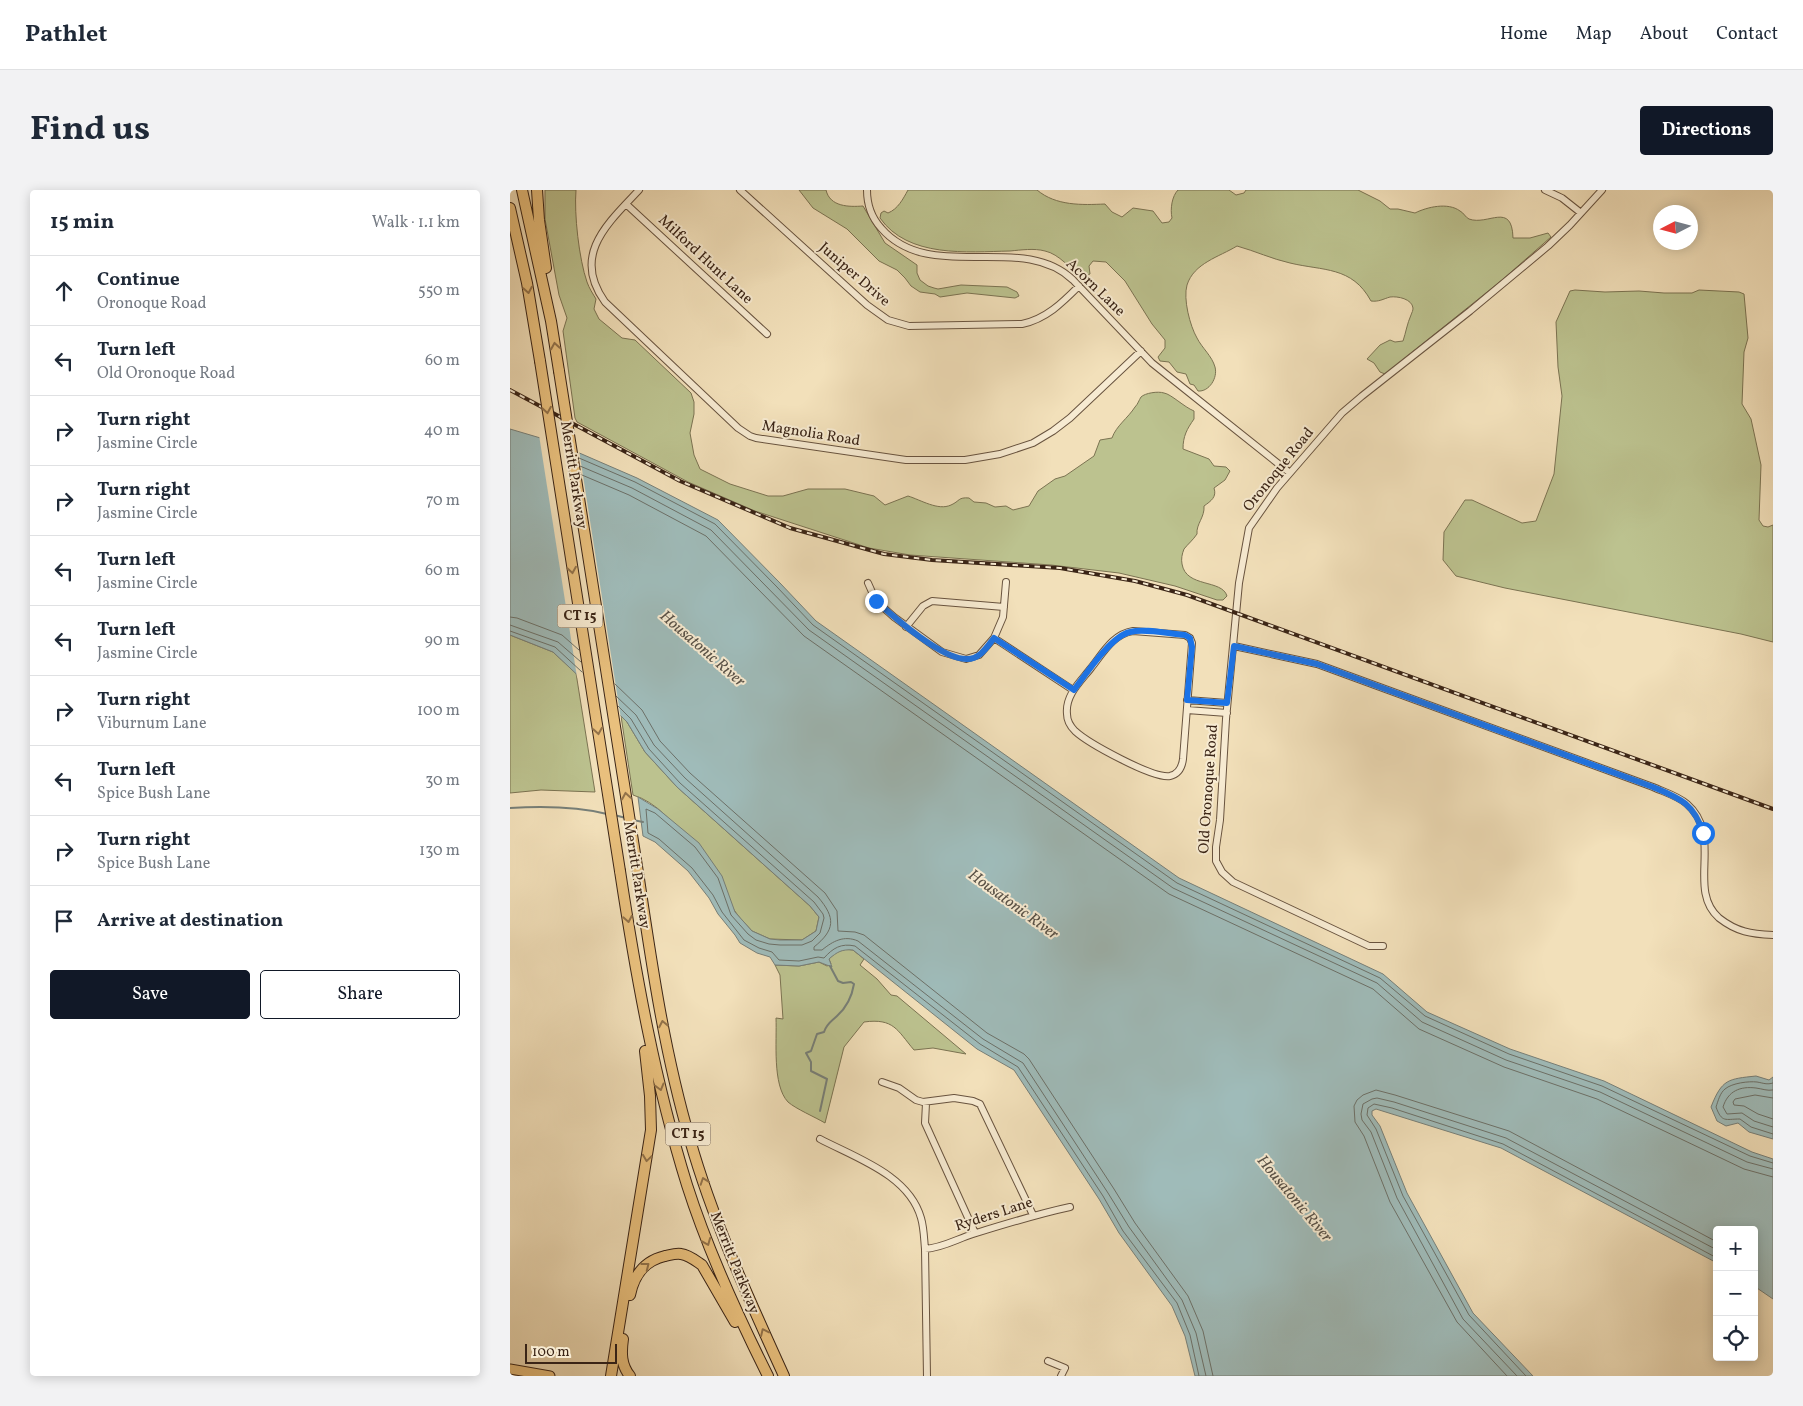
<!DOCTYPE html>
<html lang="en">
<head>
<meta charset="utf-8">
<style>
  :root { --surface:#fff; --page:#f2f2f3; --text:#1f2937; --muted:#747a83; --line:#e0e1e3; --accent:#111827 }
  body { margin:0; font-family:Vollkorn,serif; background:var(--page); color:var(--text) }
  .controls { position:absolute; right:15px; bottom:15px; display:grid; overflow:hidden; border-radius:5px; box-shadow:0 2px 12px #0003 }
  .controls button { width:45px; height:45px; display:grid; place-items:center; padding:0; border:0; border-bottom:1px solid var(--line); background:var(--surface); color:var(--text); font:25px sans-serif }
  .compass { position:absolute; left:1143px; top:15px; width:45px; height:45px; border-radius:50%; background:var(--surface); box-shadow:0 2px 12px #0003; rotate:264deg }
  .scale { position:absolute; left:15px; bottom:12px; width:92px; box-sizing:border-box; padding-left:5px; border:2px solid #3a2416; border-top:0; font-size:14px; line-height:18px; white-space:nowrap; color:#3a2416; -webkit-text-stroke:4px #f7ebd2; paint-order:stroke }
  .stop { position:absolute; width:15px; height:15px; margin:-11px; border:4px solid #1a73e8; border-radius:50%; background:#fff }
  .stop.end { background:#1a73e8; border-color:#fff; box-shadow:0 1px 5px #0008 }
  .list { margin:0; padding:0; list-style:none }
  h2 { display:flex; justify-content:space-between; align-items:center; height:65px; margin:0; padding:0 20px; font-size:21px }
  h2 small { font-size:16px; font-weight:400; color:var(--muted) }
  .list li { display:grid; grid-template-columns:32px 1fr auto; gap:15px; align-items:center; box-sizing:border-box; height:70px; padding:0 20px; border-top:1px solid var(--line) }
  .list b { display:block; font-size:19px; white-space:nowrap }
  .list p { margin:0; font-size:16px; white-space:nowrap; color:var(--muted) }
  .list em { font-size:16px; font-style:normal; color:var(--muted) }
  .actions { display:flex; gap:10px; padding:15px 20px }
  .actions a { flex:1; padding:11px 0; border:1px solid var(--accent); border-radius:5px; text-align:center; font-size:18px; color:var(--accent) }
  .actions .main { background:var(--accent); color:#fff }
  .icon { flex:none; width:28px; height:28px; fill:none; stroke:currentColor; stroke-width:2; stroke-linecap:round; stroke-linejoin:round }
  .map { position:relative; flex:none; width:1263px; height:1186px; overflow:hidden; border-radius:5px }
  header { display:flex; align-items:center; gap:30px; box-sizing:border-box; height:70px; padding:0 25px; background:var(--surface); border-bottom:1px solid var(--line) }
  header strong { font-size:24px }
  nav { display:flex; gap:28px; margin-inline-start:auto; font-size:18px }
  .intro { display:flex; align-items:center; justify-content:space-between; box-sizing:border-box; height:120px; padding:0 30px }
  h1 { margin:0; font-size:35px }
  .button { padding:12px 22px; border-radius:5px; background:var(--accent); color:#fff; font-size:18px; font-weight:700 }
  main { display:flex; gap:30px; padding:0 30px }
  aside { flex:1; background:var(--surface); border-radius:5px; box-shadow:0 2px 12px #0003 }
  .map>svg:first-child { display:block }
  .green { fill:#bcc28f; stroke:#7b7352 }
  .water { fill:#9fbbb9; stroke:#777f78 }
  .pier { fill:#f2e0ba }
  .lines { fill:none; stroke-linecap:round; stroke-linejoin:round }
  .shore { stroke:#6c7068; stroke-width:1 }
  .stream { stroke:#777f78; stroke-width:2 }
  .minor-casing { stroke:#68533f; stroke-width:8 }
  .major-casing { stroke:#3a2416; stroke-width:11 }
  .highway-casing { stroke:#3a2416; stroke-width:12 }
  .minor { stroke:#f7ebd2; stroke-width:6 }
  .major { stroke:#e9c07d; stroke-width:9 }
  .highway { stroke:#e9c07d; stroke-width:10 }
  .rail-casing { stroke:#3a2416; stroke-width:4 }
  .rail { stroke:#f7ebd2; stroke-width:2; stroke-dasharray:5.5; stroke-linecap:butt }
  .highway-bridge-casing { stroke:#3a2416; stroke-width:12; stroke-linecap:butt }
  .highway-bridge { stroke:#e9c07d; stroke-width:10 }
  .oneway { stroke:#92724a }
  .route { stroke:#1a73e8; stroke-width:6 }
  .labels { text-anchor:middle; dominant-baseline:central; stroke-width:4; stroke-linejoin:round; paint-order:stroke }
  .shield { fill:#f7ebd2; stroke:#73604e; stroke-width:1 }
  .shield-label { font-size:14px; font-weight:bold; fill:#3a2416 }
  .street-label { font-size:15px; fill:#3a2416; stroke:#f7ebd2 }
  .water-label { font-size:16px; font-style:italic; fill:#585147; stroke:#f7ebd2 }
</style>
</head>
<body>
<header>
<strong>Pathlet</strong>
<nav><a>Home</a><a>Map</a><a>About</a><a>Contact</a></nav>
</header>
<div class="intro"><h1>Find us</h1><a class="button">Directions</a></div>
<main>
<aside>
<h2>15 min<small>Walk · 1.1 km</small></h2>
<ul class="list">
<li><svg class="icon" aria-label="ahead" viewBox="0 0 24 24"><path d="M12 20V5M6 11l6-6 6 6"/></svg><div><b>Continue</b><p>Oronoque Road</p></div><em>550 m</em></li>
<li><svg class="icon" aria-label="left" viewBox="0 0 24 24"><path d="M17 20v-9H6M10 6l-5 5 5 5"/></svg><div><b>Turn left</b><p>Old Oronoque Road</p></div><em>60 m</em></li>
<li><svg class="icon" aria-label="right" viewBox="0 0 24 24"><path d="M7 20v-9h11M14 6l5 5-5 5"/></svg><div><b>Turn right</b><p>Jasmine Circle</p></div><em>40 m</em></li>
<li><svg class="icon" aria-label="right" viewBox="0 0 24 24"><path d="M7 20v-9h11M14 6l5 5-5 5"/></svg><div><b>Turn right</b><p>Jasmine Circle</p></div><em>70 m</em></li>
<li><svg class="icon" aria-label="left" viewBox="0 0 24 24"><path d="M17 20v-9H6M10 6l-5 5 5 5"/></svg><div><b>Turn left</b><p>Jasmine Circle</p></div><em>60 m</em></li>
<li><svg class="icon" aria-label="left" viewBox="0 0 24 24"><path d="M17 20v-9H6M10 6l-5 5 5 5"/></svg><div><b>Turn left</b><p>Jasmine Circle</p></div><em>90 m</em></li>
<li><svg class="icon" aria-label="right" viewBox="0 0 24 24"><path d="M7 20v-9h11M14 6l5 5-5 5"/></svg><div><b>Turn right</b><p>Viburnum Lane</p></div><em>100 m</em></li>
<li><svg class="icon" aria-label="left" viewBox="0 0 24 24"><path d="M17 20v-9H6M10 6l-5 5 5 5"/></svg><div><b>Turn left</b><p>Spice Bush Lane</p></div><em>30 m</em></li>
<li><svg class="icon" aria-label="right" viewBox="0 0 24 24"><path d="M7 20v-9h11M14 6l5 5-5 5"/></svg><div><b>Turn right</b><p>Spice Bush Lane</p></div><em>130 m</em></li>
<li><svg class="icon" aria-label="arrive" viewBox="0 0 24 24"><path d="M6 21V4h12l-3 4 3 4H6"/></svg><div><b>Arrive at destination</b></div></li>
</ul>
<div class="actions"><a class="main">Save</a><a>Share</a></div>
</aside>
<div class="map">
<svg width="1263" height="1186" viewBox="0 0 1263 1186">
  <rect width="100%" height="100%" fill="#f2e0ba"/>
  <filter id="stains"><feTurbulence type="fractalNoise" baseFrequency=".004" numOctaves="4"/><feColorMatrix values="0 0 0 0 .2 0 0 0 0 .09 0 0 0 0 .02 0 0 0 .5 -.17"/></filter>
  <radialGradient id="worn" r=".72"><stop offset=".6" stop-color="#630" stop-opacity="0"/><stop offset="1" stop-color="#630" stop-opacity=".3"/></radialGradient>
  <path class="green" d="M35 0H66C64 24 69 69 77 92 79 98 83 104 86 109L84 119 89 129 112 148 125 150 181 203 184 212V224L180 243 184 265 190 279 220 294 258 306H273L298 299H335L364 306 375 315 398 306C411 310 428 321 441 315 450 311 448 307 459 308L464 312 476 313 485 317 496 316 503 320 519 316 528 301 545 289 555 286 584 266 590 250 602 248C606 236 618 228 625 217 628 214 629 210 631 207 635 203 648 201 654 203 661 204 674 217 684 221V229C677 239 673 246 673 259L699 269 704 276 716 277 720 281 715 290 704 298C707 307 701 311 694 316 695 327 686 334 687 344 683 350 678 354 674 359 672 364 671 369 672 374 676 398 712 389 717 406L713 410H707L665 396 609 383 541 375 400 365 359 358 245 321 178 292 67 232 65 228 53 141 57 128 49 105 35 29Z
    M289 0H316C320 17 339 17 353 16L375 53 407 75V83L410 90 418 96 424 98 428 99 451 95 497 97 507 102 509 106 505 108 457 103 430 107 425 104 410 102 401 96 395 88 387 80 369 71 337 39 303 18Z
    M398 0H527C546 16 572 15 595 14L602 22 612 27 623 18 643 21 652 33 659 32 662 28C660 19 662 6 668 0H719L726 5 734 3 736 0H848L870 11 880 19H888L905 23C917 17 938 12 950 21 954 23 955 27 959 29 978 36 1002 11 1003 48H1020L1038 43 1041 47 992 90 875 184 870 182 864 173 857 169 870 155 880 150 885 152 893 151C896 142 897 134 901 125 902 122 903 121 903 118 902 109 888 106 880 107 873 109 869 112 861 111 842 76 813 81 780 73 762 69 745 61 727 56 709 67 684 73 677 95 673 109 680 136 687 148 692 158 702 166 705 177 708 188 699 202 688 201L684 195 680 194 676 184 667 182 659 172 650 171 648 167 655 158V150L642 134 615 91 596 72 583 71 579 76 580 84 571 88C561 79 549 64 535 61 524 58 511 60 500 61 457 62 398 68 370 28L371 23 374 21 378 23C388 19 393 9 398 0Z
    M1065 100 1095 102 1129 101 1154 103H1182L1189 100 1229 102 1234 104 1238 148 1234 162 1232 214 1241 229 1251 275 1249 330 1253 336 1258 337 1263 335V452L1231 444 995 398 946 386 933 370 934 342 955 310H962L1012 333 1026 331 1044 284 1052 206 1048 177 1046 132 1060 101Z
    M0 445 43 462 66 483 85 602 31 600 0 603Z
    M111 526 117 532 135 562 167 597 300 716 309 727 306 741 292 750 260 749 242 741 230 728C202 692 168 618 123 605Z
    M335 759 343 760 354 769 350 775 367 789 381 805 387 806 456 864 423 858 404 860C387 840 384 828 354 832L334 857 315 933C305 927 286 919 278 912 262 895 267 851 266 828L273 829 270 785 265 775 289 776 309 772 317 776 321 774 319 769 326 762Z"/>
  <path class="water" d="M0 239 44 252 127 288 208 330 270 393 306 431 669 688 873 784 917 822 1000 859 1094 891 1242 962 1263 969V1109L1244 1096V1040H1207V1073L991 958 866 919 862 921V925L870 936 897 1003 963 1123 1023 1186H685L675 1146 662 1116 609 1043 589 1009 504 880 467 859 343 760C332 759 327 762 319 769L322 777 309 772 289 776 265 775 260 767 247 763 230 753 225 745 208 724 199 708 178 681 145 652 133 646 128 607 148 619 189 653 212 686 225 722 242 741 260 749 270 750H292L306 741 309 727 300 716 167 597 135 562 117 532 111 526 43 462 0 445Z
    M1246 886 1259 890 1263 887V949L1239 942 1228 933 1216 936 1207 931 1201 917C1212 889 1218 889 1246 886Z"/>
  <path class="pier" d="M29 245 69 260 111 529 67 487Z"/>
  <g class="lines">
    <path class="shore" d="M69 268 125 292 205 334 267 397 303 435 667 693 870 788 915 826 999 864 1092 896 1240 966 1263 973
      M70 276 122 298 201 340 299 440 663 698 867 793 912 832 996 870 1090 902 1237 972 1263 979
      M72 285 119 305 196 346 294 446 659 704 863 799 909 839 994 877 1087 909 1234 979 1263 987
      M0 427 7 428 52 445 69 460
      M0 435 48 452 71 472
      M0 441 45 457 72 482
      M105 494 132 520 150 551 180 583 315 703 327 721 328 741 345 742 354 745 477 843 514 864 519 869 604 999 625 1033 678 1106 693 1141 703 1186
      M106 506 126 525 144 555 175 588 308 707C326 728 325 740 304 757V760H312C323 751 334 745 348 751L473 849 513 873 598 1003 619 1037 672 1110 686 1143 696 1186
      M108 516 121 529 139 559 170 593 304 712 313 724 314 728 310 743 302 751 292 755H270L259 754 246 750 238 744 221 725 208 688 185 657 145 623 136 619 138 643 149 649 182 678 203 705 212 722 234 750 249 758 262 762 269 770 289 771 308 767 314 768C323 758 331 753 345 756L470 854 508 877 593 1006 613 1041 667 1113 680 1145 689 1186
      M1263 893C1257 895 1253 893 1247 892 1239 891 1222 893 1215 899 1210 903 1208 911 1206 917 1212 933 1215 929 1230 929L1241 937 1263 944
      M1263 900C1257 901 1253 899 1246 898 1230 896 1218 901 1213 917L1217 924 1232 923 1244 931 1263 937
      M1263 908 1245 905 1225 909 1223 912 1224 915 1234 916 1248 924 1263 929
      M997 1186 947 1132 880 1012 854 946 845 932 844 916 847 910 853 905 866 900 885 905 999 941 1207 1052
      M1007 1186 953 1129 887 1008 861 942 852 930 851 924 853 914 862 909 867 908 884 912 996 948 1207 1060
      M1016 1186 959 1125 893 1006 866 939 857 925 858 918 864 914 882 918 993 954 1207 1068"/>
    <path class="stream" d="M0 618C33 616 65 616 97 624
      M104 625 116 628
      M123 630 133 632
      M310 921 317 889 301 881V872L296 863 301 861 307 844 314 842C317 833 321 832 327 826 336 818 342 806 344 794L341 792 333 793 328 791 320 776"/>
    <g class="minor-casing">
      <path id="minor" d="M129 0C98 33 61 65 95 112L228 238 240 246 246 248 396 270H455L490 264 523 253 543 241 560 228 631 161
        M230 0 357 115 378 130 399 136 512 134C536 129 552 113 569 96
        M357 0C357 14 362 28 371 38 420 95 512 41 563 90L642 173 780 283
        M1035 0 1052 8 1071 23
        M116 14 257 144
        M358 393 366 411 384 427 432 462 456 469 469 465 484 448 493 427 496 392
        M396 437 413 416 422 411 494 417
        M623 441 675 445 680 448 682 453 673 569C672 577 669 584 660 586 643 589 578 553 565 541 560 536 557 530 557 524 555 505 571 491 581 478 593 463 603 444 623 441Z
        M484 448 563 500
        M724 456 807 474 1143 597C1154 602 1168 606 1177 614 1214 646 1176 699 1209 728 1227 742 1241 744 1263 745
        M677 510 717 513
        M677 520 717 523
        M873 756H859L723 692 712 682 706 671V657L710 630 716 529 729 393 739 338 767 298 832 223 852 206 960 121 1038 56 1060 35 1092 0
        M372 892 389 898 406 910 413 912 444 908 463 911 470 914 523 1025
        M416 913 415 933 465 1043
        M310 949C346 968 399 985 411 1028 414 1038 414 1049 415 1059L417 1186
        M415 1059C432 1058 447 1049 463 1044 495 1034 527 1024 560 1017
        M538 1171 555 1178 551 1186"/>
    </g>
    <g class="major-casing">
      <path id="major" d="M0 1179 40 1186"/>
    </g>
    <g class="highway-casing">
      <path id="highway" d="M12 0 41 131 49 181
        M27 0 29 30 36 78
        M0 18 17 93 30 171
        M110 681C126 786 145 892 177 995 198 1061 227 1124 258 1186
        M129 689C142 777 155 865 180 950 203 1031 239 1109 274 1186
        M120 1105C124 1085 134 1071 155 1066 160 1065 166 1063 171 1064 179 1065 186 1071 192 1075L225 1132
        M113 1149C111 1163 111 1175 120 1186
        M101 1186 141 940 140 906 135 861"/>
    </g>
    <use href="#minor" class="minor"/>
    <use href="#major" class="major"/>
    <use href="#highway" class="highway"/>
    <g class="rail-casing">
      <path id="rail" d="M0 200 170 291 280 338 374 364 422 370 550 378 625 391 677 405 1263 619"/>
    </g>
    <use href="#rail" class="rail"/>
    <g class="highway-bridge-casing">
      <path id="highway-bridge" d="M30 171 110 681
        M49 181 129 689"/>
    </g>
    <use href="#highway-bridge" class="highway-bridge"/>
  </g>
  <defs><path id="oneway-chevron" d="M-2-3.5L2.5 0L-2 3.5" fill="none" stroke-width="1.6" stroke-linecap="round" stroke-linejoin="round" transform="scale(1.25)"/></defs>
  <g class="oneway">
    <use href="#oneway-chevron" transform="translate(18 100) rotate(80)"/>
    <use href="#oneway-chevron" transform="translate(45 156) rotate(-99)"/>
    <use href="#oneway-chevron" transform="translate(37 220) rotate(81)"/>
    <use href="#oneway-chevron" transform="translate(62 380) rotate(81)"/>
    <use href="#oneway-chevron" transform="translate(88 541) rotate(81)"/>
    <use href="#oneway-chevron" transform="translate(116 606) rotate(-99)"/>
    <use href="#oneway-chevron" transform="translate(118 729) rotate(80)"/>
    <use href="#oneway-chevron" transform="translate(153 834) rotate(-101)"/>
    <use href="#oneway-chevron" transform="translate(150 897) rotate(75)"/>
    <use href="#oneway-chevron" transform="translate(137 968) rotate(98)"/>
    <use href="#oneway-chevron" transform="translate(194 991) rotate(-109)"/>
    <use href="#oneway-chevron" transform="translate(197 1052) rotate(68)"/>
    <use href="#oneway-chevron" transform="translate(136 1076) rotate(-38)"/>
    <use href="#oneway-chevron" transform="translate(254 1142) rotate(-115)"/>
  </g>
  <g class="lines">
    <path class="route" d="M366 411C384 427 432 470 457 469 470 469 477 457 484 448L564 500C576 484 601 446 620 442 635 438 659 444 675 445L680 448 682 457 677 510 717 513 724 456 807 474 1143 597C1169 608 1184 613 1193 643"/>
  </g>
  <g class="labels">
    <g class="shield">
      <rect x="47.5" y="414.5" width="45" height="23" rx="4"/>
      <rect x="155.5" y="932.5" width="45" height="23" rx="4"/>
    </g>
    <g class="shield-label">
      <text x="70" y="426">CT 15</text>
      <text x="178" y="944">CT 15</text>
    </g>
    <g class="street-label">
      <text transform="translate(195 70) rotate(43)">Milford Hunt Lane</text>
      <text transform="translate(344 85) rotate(41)">Juniper Drive</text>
      <text transform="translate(585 98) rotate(44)">Acorn Lane</text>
      <text transform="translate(301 244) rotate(9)">Magnolia Road</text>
      <text transform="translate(769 280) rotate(-51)">Oronoque Road</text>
      <text transform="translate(63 285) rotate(81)">Merritt Parkway</text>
      <text transform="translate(699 599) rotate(-86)">Old Oronoque Road</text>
      <text transform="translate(126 685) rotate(81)">Merritt Parkway</text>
      <text transform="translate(484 1025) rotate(-18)">Ryders Lane</text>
      <text transform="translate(224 1073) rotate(68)">Merritt Parkway</text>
    </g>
    <g class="water-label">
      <text transform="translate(192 459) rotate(41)">Housatonic River</text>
      <text transform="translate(503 715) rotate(36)">Housatonic River</text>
      <text transform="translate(784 1009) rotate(50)">Housatonic River</text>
    </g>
  </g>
  <rect width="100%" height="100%" filter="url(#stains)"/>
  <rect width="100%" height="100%" fill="url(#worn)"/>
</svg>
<div class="controls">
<button>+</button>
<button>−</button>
<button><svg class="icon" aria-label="locate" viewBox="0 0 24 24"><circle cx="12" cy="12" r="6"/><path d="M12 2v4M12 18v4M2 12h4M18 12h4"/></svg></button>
</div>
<svg class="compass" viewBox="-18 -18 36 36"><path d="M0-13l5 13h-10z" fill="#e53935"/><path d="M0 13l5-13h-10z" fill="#747a83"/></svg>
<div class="scale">100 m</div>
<div class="stop" style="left:1193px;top:643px"></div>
<div class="stop end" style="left:366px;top:411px"></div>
</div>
</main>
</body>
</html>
